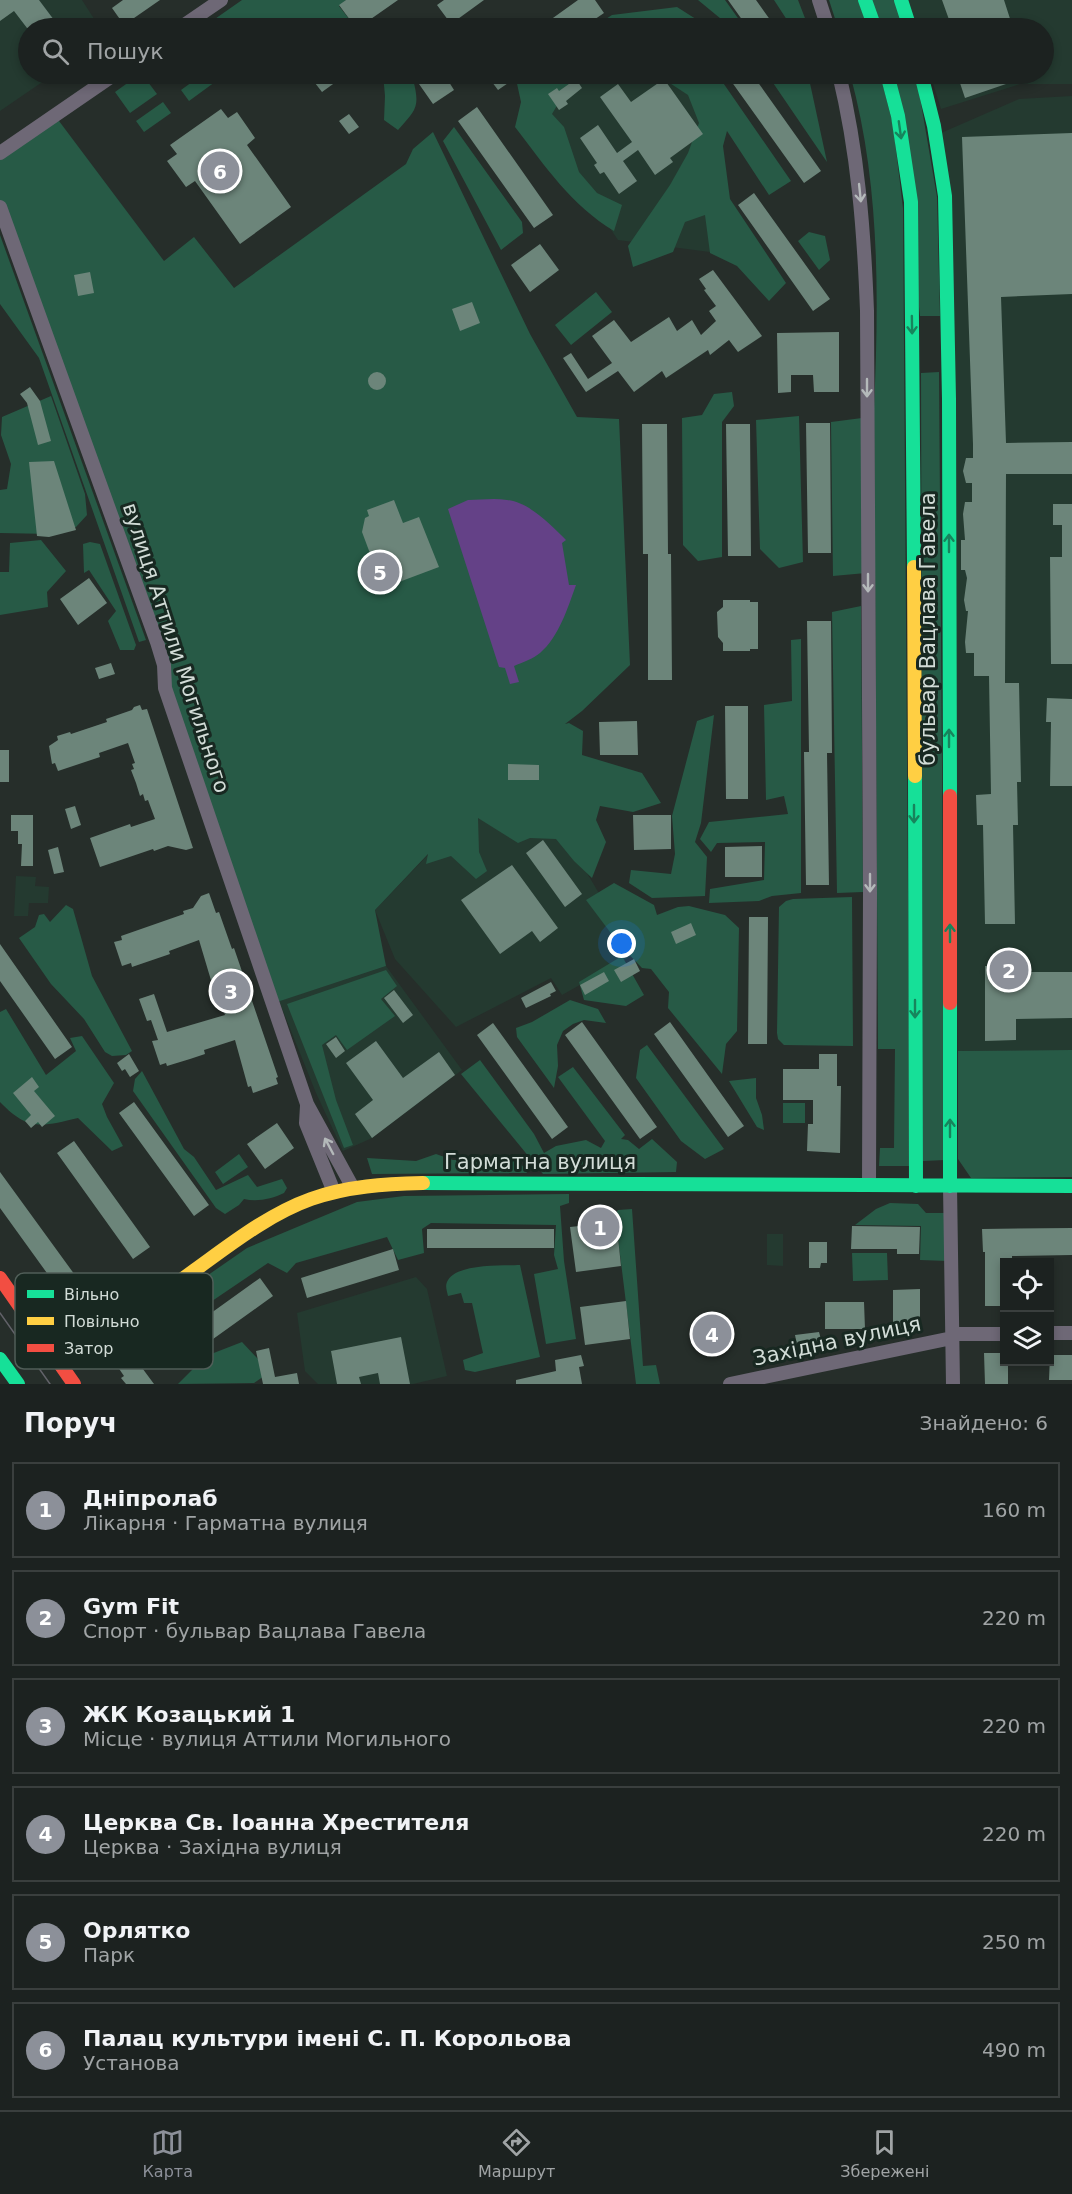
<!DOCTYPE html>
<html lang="uk">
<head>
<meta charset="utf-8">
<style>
  :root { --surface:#1c2220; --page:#292f2d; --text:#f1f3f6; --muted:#a0a4a5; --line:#3a3f3e; --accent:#8c9099 }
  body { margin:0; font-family:"DejaVu Sans",sans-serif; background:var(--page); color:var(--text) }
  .controls { position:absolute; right:18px; bottom:18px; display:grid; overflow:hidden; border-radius:0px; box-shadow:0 3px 9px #0003 }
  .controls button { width:54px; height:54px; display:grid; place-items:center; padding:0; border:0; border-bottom:2px solid var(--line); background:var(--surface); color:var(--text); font:30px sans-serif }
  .you { position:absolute; left:622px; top:944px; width:21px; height:21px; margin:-15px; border:4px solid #fff; border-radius:50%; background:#1a73e8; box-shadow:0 0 0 9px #1a73e833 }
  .badge { display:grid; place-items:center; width:39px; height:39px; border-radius:50%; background:var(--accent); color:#fff; font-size:20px; font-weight:700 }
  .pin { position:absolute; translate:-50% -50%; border:3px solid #fff; box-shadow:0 2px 6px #0006 }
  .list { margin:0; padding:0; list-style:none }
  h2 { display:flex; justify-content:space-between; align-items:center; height:78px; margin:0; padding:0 24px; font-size:26px }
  h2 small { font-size:20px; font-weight:400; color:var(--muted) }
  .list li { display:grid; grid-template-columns:39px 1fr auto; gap:18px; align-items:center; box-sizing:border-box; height:96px; margin:0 12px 12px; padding:0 12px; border:2px solid var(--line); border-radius:0px }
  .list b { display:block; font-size:22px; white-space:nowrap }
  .list p { margin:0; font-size:20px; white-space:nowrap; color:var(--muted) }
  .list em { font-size:20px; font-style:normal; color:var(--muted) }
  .icon { flex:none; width:33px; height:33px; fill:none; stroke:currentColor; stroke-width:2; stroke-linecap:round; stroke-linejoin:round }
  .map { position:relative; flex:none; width:1072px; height:1384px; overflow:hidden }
  .search { position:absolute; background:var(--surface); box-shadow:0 3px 9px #0003; left:18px; right:18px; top:18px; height:66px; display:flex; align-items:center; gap:15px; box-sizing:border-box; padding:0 21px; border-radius:33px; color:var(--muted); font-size:22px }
  .sheet { height:726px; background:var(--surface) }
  nav { display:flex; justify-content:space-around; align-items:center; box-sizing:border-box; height:84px; border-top:2px solid var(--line); background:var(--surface); font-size:16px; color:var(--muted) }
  nav a { display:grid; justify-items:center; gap:3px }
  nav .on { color:var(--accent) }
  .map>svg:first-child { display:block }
  .built { fill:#243a30 }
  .green { fill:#275a46 }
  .water { fill:#644187 }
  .building { fill:#6c857a }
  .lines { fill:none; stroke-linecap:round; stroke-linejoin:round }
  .street { stroke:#6e6876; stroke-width:14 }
  .fast { stroke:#16e098; stroke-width:14 }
  .slow { stroke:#ffcf43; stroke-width:14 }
  .jam { stroke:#f24e42; stroke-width:14 }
  .tram { stroke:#626269; stroke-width:1.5 }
  .oneway { stroke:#17845c }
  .oneway2 { stroke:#b4b9ba }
  .labels { text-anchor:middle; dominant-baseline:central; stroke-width:6; stroke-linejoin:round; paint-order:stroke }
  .street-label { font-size:21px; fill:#d2dcd7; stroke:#182821 }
  .key { fill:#182821; stroke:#505e58; stroke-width:1.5 }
  .key-label { font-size:16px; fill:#d2dcd7 }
</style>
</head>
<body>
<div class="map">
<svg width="1072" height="1384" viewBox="0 0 1072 1384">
  <rect width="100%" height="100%" fill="#262e2a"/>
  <path class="built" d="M0 0H82L100 28H28V74H54L0 111Z
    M907 0H1072V84H1020L941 109 930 74H1044V28H916Z
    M575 74H712L725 254 618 240 527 106Z
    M1072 96V1050L958 1051 941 133 1019 99Z
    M536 787 635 954 562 995 551 978 456 1027 395 959 375 910 447 835Z
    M16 876 36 877 35 886 49 887 48 903H29L28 916H14Z
    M386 966 462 1070 372 1138 343 1151 316 1093 279 1001Z
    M767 1234H783V1266L767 1265Z
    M416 1277 427 1289 447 1376 413 1384H318L305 1371 297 1313Z"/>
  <path class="green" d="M242 0H346L339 6 356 28H277L271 21 249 28H202Z
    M698 0H725L745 28H732Z
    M774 0H798L808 26 789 23Z
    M829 0H858L868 28H838Z
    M871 0H896L905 28H882Z
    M677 7 710 28H592L612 15Z
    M140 74H142L157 94 130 113 115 92Z
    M203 74H208L215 82 189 101 181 90Z
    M383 74H404L413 79C420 107 417 109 398 130L384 120 385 96Z
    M524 74H584L572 80 552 114 564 127 579 172 597 193 622 205 614 231C571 205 545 166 515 127L521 102 516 79Z
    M656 74H717L791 181 769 195 727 131 723 146 730 199 786 283 769 301 737 266 710 253 705 215 685 222 673 252 633 267 628 246 670 185 688 153 699 123 688 95Z
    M767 74H808L827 162Z
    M850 74H880L893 125 903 208 910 1166H879L880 1148H894L895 1049H878L874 409C879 297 880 182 850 74Z
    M893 74H916L937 197 940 316H920Z
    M163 102 171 113 144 132 136 121Z
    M56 117 164 261 194 237 234 288 406 164 413 149 433 132 530 334 577 417 619 419 630 665 582 711 565 724 569 723 583 731 582 755 642 773 661 803 633 812 600 806 596 820 606 842 592 878 574 861 556 839 530 838 518 843 478 818 479 852 487 871 476 879 451 856 426 864 428 854 375 910 386 966 274 1003 0 201V159Z
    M454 127 522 222 523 233 501 250 443 141Z
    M809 232 825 236 830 260 819 270 798 241Z
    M0 235 146 640 139 642 39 358 0 304Z
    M596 292 612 312 571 345 555 325Z
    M939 372 945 1160 923 1161 921 373Z
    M732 392 734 406 722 422V557L698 561 683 545 682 418 702 415 714 394Z
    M51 396 85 494 87 515 76 527 51 534 0 533V490L7 489 11 464 1 435 2 417Z
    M799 416 803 562 779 568 760 549 756 420Z
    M862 418 866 573 833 576 831 422Z
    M41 540 66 571 47 592 48 607 0 615V572H9L10 543Z
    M90 542 100 544 136 645 134 650H120L108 621 116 611 89 570 84 573 83 544Z
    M861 606 863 892 837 893 832 612Z
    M801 639V893L772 896 759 901 709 903 710 889 764 880 765 842 717 843 711 852 700 839 709 822 788 814 784 796 766 800 764 705 792 701 791 640Z
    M714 715 701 823 695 842 707 857 705 896 652 898 629 883 631 870 671 874 675 854 672 816 697 721Z
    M614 883 654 905 657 915 678 907 689 906 725 915 739 928 737 1031 726 1044 722 1074 668 1008 669 992 651 969 642 968 619 944 586 900Z
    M852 897 853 1046 784 1045 778 1039 777 1033 779 907 786 901 793 899Z
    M66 905 73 909 92 976 132 1051 126 1055 112 1056 105 1052 84 1019 51 984 19 938 35 927 39 915 44 914 50 922Z
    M622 956 644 995 626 1006 584 1000 579 982Z
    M386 970 397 986 381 999 395 1016 347 1050 336 1035 322 1045 336 1100 353 1145 344 1148 287 1004Z
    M570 1000 598 1009 606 1023 584 1020 573 1024 563 1031 557 1045 558 1066 554 1088 517 1037 516 1028 532 1022Z
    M6 1009 46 1075 76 1051 70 1038 82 1036 114 1083 102 1104 107 1117 123 1146 112 1151 78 1118C41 1127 28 1131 0 1102V1012Z
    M647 1045 724 1149 705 1159 681 1141 636 1078 640 1050Z
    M1072 1050V1177L971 1178 958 1159V1051Z
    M480 1060 534 1134 544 1153 556 1146 586 1140 601 1148 605 1141 558 1077 573 1067 625 1135 621 1139 628 1140 639 1149 652 1139 677 1162 676 1172 543 1174 461 1074Z
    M142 1071 184 1149 194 1157 216 1190 248 1175 257 1187 282 1179 287 1188 284 1193C272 1199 257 1202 244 1199L239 1205 225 1214 216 1208 133 1091 135 1079Z
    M756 1078V1098L762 1115 764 1130 757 1127 729 1081Z
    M783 1103H805V1123H783Z
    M239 1154 248 1167 223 1184 215 1172Z
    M436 1154 453 1160 518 1159 527 1173 372 1174 367 1158 416 1161Z
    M569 1194V1203L560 1206 564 1261 576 1339 546 1344 534 1274 558 1269 554 1255 556 1225 431 1223 422 1229 424 1253 398 1260 387 1237 296 1263 287 1273 268 1263 128 1358 120 1352 113 1341 247 1248 357 1202 404 1196Z
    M890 1203 918 1204 926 1213H947L948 1261 920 1260 921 1226 855 1225 876 1209Z
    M632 1209 643 1366 656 1365 660 1384H636L615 1214 618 1210Z
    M852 1253H887L888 1280 853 1281Z
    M520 1265 540 1357 475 1372 465 1370 463 1360 483 1353 472 1303H464L461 1293 448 1296C447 1291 445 1286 447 1282 455 1263 502 1266 520 1265Z
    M242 1342 270 1372 254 1383 178 1384 206 1356Z"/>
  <path class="water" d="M468 500C480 500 494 498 507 500 529 502 551 525 566 540L562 543 569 585H576C568 607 559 637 540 653 533 659 523 662 514 666L519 682 510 684 505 668 499 667 448 509Z"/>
  <path class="building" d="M0 0H39L60 28H27L14 11 0 21Z
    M123 0H160L124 25 112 8Z
    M346 0H398L358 28H356L339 5Z
    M444 0H484L451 24 437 5Z
    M578 0H595L604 13 582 28H539Z
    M728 0H756L776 28H748Z
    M942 0H1004L1013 28H952Z
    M308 74H347L322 92Z
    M412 74H444L454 90 433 104Z
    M486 74H521L498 90Z
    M726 74H752L821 171 804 183Z
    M957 74H1002L1006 84 965 98Z
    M576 79 582 88 566 101 568 104 559 110 548 94 557 88 559 91Z
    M664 79 703 134 670 158 673 162 655 175 638 150 623 161 637 181 619 194 604 172 600 174 594 165 597 163 580 138 598 125 617 153 632 142 600 97 618 84 631 102Z
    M477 107 553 215 534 228 458 121Z
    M221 109 228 118 237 112 255 138 247 145 291 207 240 244 195 181 186 187 167 161 177 154 170 145Z
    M349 114 359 127 349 134 339 121Z
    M1072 133V294L1001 297 1006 443 1072 442V474H1006L1005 683H1019L1021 782H1017L1018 825H1013L1015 924H985L983 825H977L976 795 991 794 989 676H974V653H966L965 642 968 611H966L964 600 967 578 965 570H961V540H965L963 514 965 502H972V483H966L963 471 966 458H973V444L962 137Z
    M754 193 830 299 813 311 738 205Z
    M540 244 559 270 530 292 511 265Z
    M713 270 762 336 738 352 729 340 710 355 708 350 666 378 662 371 634 392 618 371 586 392 563 358 571 353 588 379 612 363 592 336 614 320 631 342 669 317 677 331 692 320 701 335 716 321 709 311 716 306 704 290 706 289 699 279Z
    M90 272 94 293 78 296 74 275Z
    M472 302 480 323 460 331 452 309Z
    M839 332V392H814L813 375H791V392L778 393 777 333Z
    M368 381a9 9 0 1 1 18 0a9 9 0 1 1-18 0Z
    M30 387 40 401 51 441 38 445 27 403 20 394Z
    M806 423H830L831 553H808Z
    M642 424H667L668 554H671L672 680H648V554H643Z
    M726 424H750L751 556H728Z
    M54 461 76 530 49 537 37 536 29 462Z
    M394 500 403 523 419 517 439 567 383 588 362 532 365 518 369 516 367 510Z
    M1053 504H1072V664H1051L1050 557H1062V525H1053Z
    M89 578 107 603 78 625 60 599Z
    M723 600H750V602H758V649H750V651H723V643L718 637 717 612 723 607Z
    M807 621H831L832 753H827L829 885H806L804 752H809Z
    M111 663 115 674 99 679 95 668Z
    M1047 698 1072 699V786H1050L1051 722H1046Z
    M140 705 142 710 147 709 193 848 186 850 168 846 154 851 153 849 100 867 90 838 130 824 131 827 155 819 148 800 145 801 143 794 140 796 136 783 131 770 134 769 132 764 135 763 128 743 99 753 100 757 58 771 55 763 52 764 49 746 58 740 57 736 70 732 71 734 107 722 106 719 132 710 134 707Z
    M725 706H748V799H726Z
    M637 721 638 755H600L599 722Z
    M0 750H9V782H0Z
    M508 764 539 765V780H508Z
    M75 806 81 825 71 829 65 809Z
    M11 815H33V866H21L22 844H18V831H11Z
    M633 815H671V849L634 850Z
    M543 840 582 894 565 907 526 853Z
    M762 846V877H725V847Z
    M58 847 64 872 54 874 48 850Z
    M512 865 558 928 540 942 532 931 500 954 461 900Z
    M209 893 216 913 219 912 232 949 234 948 278 1077 276 1078 278 1084 253 1093 251 1086 248 1087 235 1040 204 1050 205 1054 190 1059 167 1066 166 1063 160 1065 152 1041 158 1040 151 1020 147 1021 139 999 154 994 167 1032 225 1015 219 996 216 997 199 940 169 951 170 954 132 967 131 963 122 966 114 942 122 940 121 936 184 914 183 911 193 908 201 896Z
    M749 917H768L767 1044H748Z
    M691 923 696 935 676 944 671 932Z
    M0 944 72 1047 55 1059 0 981Z
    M634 959 640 971 621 982 614 970Z
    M985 966H1013V972H1072V1018L1016 1019V1040L985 1041Z
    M604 972 609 981 585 995 580 985Z
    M551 982 556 991 550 994 551 996 526 1008 521 998Z
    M394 990 413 1015 403 1023 384 998Z
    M582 1022 657 1127 640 1139 565 1035Z
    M670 1022 744 1126 728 1137 654 1034Z
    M493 1023 568 1127 552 1139 477 1035Z
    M336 1037 345 1051 336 1058 326 1044Z
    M376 1041 403 1078 439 1052 455 1075 372 1138 355 1114 373 1100 346 1063Z
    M129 1054 139 1071 130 1077 125 1069 122 1071 117 1063Z
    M819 1054H837V1086H841L840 1153 807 1151 808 1124H813V1100H783V1069H819Z
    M32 1077 39 1087 34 1091 55 1116 42 1127 38 1122 31 1128 25 1121 31 1115 13 1093Z
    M134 1102 209 1205 194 1216 119 1113Z
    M277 1123 294 1148 265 1169 247 1144Z
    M74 1141 150 1247 133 1259 57 1153Z
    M0 1172 96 1304 104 1300 110 1309 94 1320 79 1299 70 1305 0 1208Z
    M607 1223 608 1230 617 1228 621 1266 576 1272 570 1227Z
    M852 1226 920 1227 919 1254H897V1249H851Z
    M1072 1228V1255L1012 1256V1263H1005V1306H985V1252H983L982 1229Z
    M427 1229H554V1248H427Z
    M809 1242H827V1263H821L820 1268H809Z
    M393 1249 399 1270 307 1298 301 1278Z
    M260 1278 273 1296 174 1367 161 1349Z
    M920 1289V1329H893V1290Z
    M626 1301 630 1339 585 1345 580 1307Z
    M825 1302H864L865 1329H825Z
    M699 1326H724V1342H722V1351H713L708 1356 701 1353Z
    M819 1332 822 1343 797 1345 795 1335Z
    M401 1337 410 1384H380L378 1373 359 1377 361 1384H337L331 1351Z
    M131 1347 137 1355 134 1357 154 1384H126L121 1378 124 1376 113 1360Z
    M269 1348 275 1377 297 1373 299 1384H263L256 1351Z
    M984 1353H1005V1362H1008V1384H985Z
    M581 1355 584 1366 579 1367 582 1384H516V1380L556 1371 555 1360Z
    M1050 1355H1072V1380H1049Z"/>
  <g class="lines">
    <path class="street" d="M819 0 828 28
      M180 28 221 0
      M839 74C858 152 864 231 867 311L870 892 869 1185
      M0 153 115 74
      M0 207 157 642 164 665 165 688 307 1104 353 1188
      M307 1106 306 1123 334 1192
      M950 1186 953 1384
      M1050 1333H1072
      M952 1334H1004
      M730 1384 952 1338"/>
    <path class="fast" d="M865 0 875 28
      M901 0 910 28
      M887 74 898 116 911 202 914 567
      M921 74 934 126 945 196 949 399 950 796
      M915 776 916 1186
      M950 1003V1186
      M423 1183 1072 1186
      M0 1359 18 1384"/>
    <path class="slow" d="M914 567 915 776
      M62 1366C106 1334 151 1302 195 1270 231 1244 269 1214 311 1199 348 1186 385 1184 423 1183"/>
    <path class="jam" d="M950 796V1003
      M0 1278 74 1384"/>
    <path class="tram" d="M0 1313 50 1384"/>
  </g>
  <defs><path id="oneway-shaft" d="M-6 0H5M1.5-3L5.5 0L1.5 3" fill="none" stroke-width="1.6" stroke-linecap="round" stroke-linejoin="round" transform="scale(1.5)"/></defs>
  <g class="oneway">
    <use href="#oneway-shaft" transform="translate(900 130) rotate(82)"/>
    <use href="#oneway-shaft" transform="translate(912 325) rotate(89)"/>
    <use href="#oneway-shaft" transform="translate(949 543) rotate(-90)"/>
    <use href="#oneway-shaft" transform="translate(949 738) rotate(-90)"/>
    <use href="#oneway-shaft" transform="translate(914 814) rotate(90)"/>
    <use href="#oneway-shaft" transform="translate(950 933) rotate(-90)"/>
    <use href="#oneway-shaft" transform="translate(915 1009) rotate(90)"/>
    <use href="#oneway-shaft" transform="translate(950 1128) rotate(-90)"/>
  </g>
  <g class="oneway2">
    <use href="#oneway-shaft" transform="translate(860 193) rotate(84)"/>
    <use href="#oneway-shaft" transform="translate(867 388) rotate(90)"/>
    <use href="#oneway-shaft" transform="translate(868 583) rotate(90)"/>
    <use href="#oneway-shaft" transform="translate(870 883) rotate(90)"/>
    <use href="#oneway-shaft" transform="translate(329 1146) rotate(-118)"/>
  </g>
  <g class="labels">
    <g class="street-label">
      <text transform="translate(928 629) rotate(-90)">бульвар Вацлава Гавела</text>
      <text transform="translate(176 648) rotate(72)">вулиця Аттили Могильного</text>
      <text x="540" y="1162">Гарматна вулиця</text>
      <text transform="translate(837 1341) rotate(-12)">Західна вулиця</text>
    </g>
  </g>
  <rect x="15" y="1273" width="198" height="96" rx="9" class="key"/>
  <rect x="27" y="1290" width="27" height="8" fill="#16e098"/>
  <rect x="27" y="1317" width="27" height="8" fill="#ffcf43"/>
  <rect x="27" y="1344" width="27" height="8" fill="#f24e42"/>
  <g class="key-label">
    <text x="64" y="1300">Вільно</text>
    <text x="64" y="1327">Повільно</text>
    <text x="64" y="1354">Затор</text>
  </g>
</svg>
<div class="controls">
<button><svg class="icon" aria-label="locate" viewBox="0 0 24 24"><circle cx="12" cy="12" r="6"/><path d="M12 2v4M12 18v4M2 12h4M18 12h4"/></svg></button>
<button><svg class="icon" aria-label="layers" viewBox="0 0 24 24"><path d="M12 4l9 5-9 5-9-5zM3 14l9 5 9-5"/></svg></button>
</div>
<div class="you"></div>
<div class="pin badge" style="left:600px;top:1227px">1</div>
<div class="pin badge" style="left:1009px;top:970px">2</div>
<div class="pin badge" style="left:231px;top:991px">3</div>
<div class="pin badge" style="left:712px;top:1334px">4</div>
<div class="pin badge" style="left:380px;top:572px">5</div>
<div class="pin badge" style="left:220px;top:171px">6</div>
<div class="search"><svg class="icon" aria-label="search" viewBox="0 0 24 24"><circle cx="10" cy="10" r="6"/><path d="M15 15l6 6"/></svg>Пошук</div>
</div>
<section class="sheet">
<h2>Поруч<small>Знайдено: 6</small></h2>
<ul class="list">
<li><span class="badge">1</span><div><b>Дніпролаб</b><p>Лікарня · Гарматна вулиця</p></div><em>160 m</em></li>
<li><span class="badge">2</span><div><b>Gym Fit</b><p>Спорт · бульвар Вацлава Гавела</p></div><em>220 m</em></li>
<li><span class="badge">3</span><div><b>ЖК Козацький 1</b><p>Місце · вулиця Аттили Могильного</p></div><em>220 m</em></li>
<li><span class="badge">4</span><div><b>Церква Св. Іоанна Хрестителя</b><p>Церква · Західна вулиця</p></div><em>220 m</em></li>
<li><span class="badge">5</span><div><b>Орлятко</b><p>Парк</p></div><em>250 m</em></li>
<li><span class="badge">6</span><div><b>Палац культури імені С. П. Корольова</b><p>Установа</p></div><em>490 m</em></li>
</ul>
</section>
<nav>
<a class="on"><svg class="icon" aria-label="map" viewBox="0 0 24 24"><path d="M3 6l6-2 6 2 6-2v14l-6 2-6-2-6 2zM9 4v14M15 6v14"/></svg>Карта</a>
<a><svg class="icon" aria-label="directions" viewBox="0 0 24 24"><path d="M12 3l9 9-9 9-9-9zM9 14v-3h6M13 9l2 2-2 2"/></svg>Маршрут</a>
<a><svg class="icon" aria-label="saved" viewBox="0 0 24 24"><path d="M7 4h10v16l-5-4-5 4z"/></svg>Збережені</a>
</nav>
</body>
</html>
